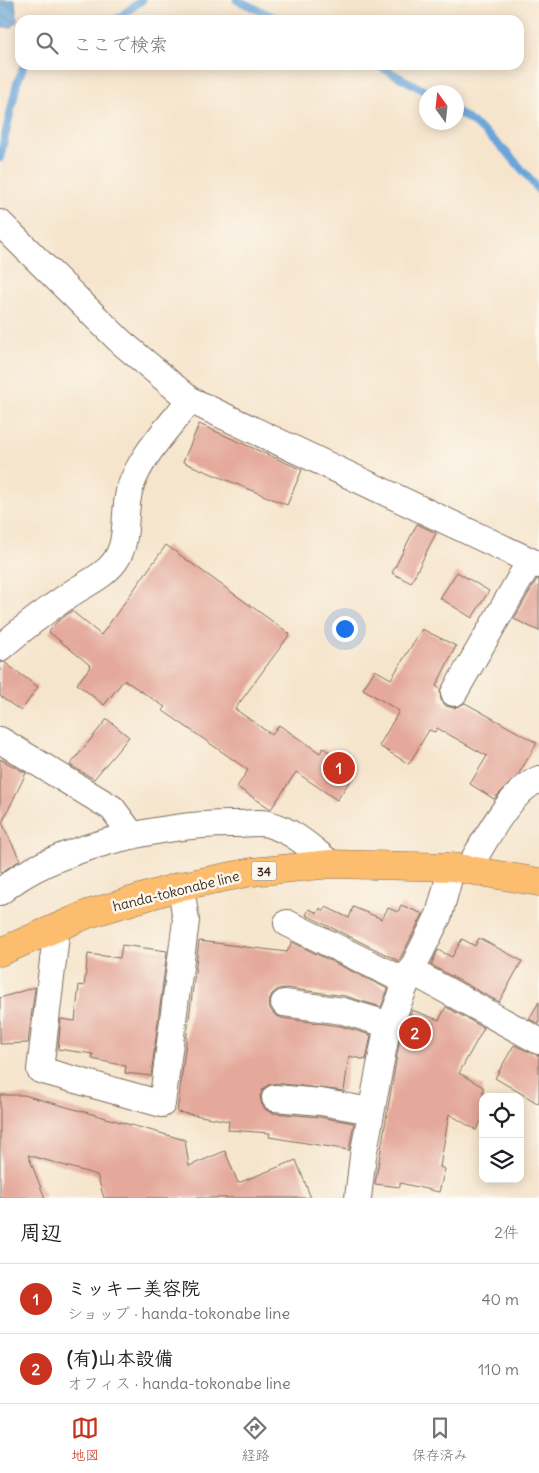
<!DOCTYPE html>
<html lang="ja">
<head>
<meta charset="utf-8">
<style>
  :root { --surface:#fff; --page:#f2f2f2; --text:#202124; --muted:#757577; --line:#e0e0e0; --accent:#c8321e }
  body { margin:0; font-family:Delius,"Klee One",sans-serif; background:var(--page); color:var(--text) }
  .controls { position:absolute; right:15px; bottom:15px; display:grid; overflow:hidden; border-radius:10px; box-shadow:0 2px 12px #0003 }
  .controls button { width:45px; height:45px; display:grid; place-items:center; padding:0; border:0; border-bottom:1px solid var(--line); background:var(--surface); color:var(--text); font:25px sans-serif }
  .compass { position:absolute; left:419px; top:85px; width:45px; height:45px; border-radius:50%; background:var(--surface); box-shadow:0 2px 12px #0003; rotate:345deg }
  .you { position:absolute; left:344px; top:628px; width:18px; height:18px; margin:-12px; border:4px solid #fff; border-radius:50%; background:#1a73e8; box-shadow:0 0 0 8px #1a73e833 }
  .badge { display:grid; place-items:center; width:32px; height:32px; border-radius:50%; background:var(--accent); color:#fff; font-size:16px; font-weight:700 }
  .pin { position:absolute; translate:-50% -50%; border:2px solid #fff; box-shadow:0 1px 5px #0006 }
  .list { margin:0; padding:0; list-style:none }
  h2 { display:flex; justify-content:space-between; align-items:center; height:65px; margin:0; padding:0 20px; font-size:21px }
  h2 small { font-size:16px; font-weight:400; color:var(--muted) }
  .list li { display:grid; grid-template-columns:32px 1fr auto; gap:15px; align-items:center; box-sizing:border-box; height:70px; padding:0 20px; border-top:1px solid var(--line) }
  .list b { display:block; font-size:19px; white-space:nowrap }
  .list p { margin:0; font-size:16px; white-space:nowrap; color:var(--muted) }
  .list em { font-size:16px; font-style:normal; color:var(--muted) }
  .icon { flex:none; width:28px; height:28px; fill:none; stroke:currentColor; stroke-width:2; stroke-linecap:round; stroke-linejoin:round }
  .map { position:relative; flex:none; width:539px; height:1198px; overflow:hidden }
  .search { position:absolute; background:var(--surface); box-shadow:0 2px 12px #0003; left:15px; right:15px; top:15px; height:55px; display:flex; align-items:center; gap:12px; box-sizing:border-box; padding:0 18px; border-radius:15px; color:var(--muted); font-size:19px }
  .sheet { height:205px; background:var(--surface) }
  nav { display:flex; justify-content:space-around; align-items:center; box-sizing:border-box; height:70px; border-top:1px solid var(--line); background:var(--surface); font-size:14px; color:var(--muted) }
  nav a { display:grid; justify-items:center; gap:2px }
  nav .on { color:var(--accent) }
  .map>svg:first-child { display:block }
  .water { fill:url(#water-waves); stroke:#52687c }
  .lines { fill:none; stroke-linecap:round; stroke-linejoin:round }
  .stream { stroke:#69a5da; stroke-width:8 }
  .building { fill:#e4a99b }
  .street-casing { stroke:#7c6b5b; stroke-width:28 }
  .primary-casing { stroke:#7c6b5b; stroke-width:29 }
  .street { stroke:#fff; stroke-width:26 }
  .primary { stroke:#fcbd6e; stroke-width:28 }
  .labels { text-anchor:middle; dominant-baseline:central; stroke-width:5; stroke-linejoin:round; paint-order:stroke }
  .shield { fill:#fbf7ec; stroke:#75685c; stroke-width:1 }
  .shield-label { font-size:12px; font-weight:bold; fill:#3b2a1e }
  .street-label { font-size:14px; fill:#3b2a1e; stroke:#fbf7ec }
</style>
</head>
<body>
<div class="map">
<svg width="539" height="1198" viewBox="0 0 539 1198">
  <defs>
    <pattern id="water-waves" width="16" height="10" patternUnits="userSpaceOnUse" patternTransform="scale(1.25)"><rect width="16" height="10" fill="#69a5da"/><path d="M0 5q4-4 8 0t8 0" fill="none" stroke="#5887b0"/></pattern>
  </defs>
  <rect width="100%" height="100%" fill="#fbf7ec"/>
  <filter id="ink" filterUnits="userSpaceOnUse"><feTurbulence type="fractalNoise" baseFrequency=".02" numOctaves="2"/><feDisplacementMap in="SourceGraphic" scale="10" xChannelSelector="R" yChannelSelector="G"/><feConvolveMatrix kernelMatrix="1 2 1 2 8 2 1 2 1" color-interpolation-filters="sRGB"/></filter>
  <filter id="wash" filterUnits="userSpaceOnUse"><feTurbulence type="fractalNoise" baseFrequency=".0096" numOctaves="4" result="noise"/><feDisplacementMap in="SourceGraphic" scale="20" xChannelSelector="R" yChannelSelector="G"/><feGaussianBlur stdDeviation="1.12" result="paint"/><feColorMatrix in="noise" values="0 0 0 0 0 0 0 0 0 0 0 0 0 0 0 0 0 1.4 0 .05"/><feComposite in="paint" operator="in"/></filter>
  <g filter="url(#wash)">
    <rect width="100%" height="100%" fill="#f6e5cd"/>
    <path class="water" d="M0 0H15L17 21 12 27H0Z"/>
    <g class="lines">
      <path class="stream" d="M237 0 280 20
        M116 20 142 0
        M377 65 427 92
        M456 111C490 133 516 159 539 191
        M0 158 17 83 24 65"/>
    </g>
    <g id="blocks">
      <path class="building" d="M199 424 302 470 287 505 183 462Z
        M417 524 436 533 411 583 392 573Z
        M166 545 290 634 235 709 272 735 279 725 320 753 323 748 357 771 337 800 296 772 271 809 237 787 248 770 162 710 165 707 124 680 104 705 77 684 91 666 49 632 57 622 72 611 101 635Z
        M457 572 489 591 472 618 440 598Z
        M537 579 539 580V631L514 619Z
        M422 629 456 646 436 686 440 689 441 700 446 706 454 708 465 703 537 743 518 775 494 799 470 784 487 756 437 728 435 732 429 730 409 764 379 746 399 711 363 689 375 670 391 679Z
        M4 662 38 687 21 711 0 696V663Z
        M107 719 129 737 94 779 70 765Z
        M0 759 26 773 2 823 20 860 0 873Z
        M401 905 423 914 399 961 306 915 309 909 318 913 320 908 324 911 326 907 349 918 353 907 382 919 388 908 398 912Z
        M479 938 522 961 499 1002 431 965 438 950 452 957 462 939 475 946Z
        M199 941 287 952 292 942 388 989 381 1007 345 996 286 988 278 989 272 994 269 1001 270 1009 275 1015 282 1018 340 1026 371 1035 366 1060 349 1056 344 1091 276 1083 268 1085 263 1089 260 1096 262 1105 266 1110 273 1113 319 1117 354 1123 349 1150 269 1137 270 1133 228 1130 229 1121 177 1112Z
        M122 945 167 951 151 1076 125 1073 126 1066 92 1059 93 1054 58 1049 61 1019 75 1021 79 985 84 986 88 954 120 958Z
        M35 987 28 1043 0 1044V998Z
        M539 1002V1024L529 1019Z
        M446 1007 484 1028 459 1073 483 1087V1118L476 1130 449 1114 440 1167 445 1169 439 1192 400 1183V1187L375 1184 400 1038 412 1010 439 1020Z
        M514 1045 539 1056V1104L495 1078Z
        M0 1095H24L185 1140 189 1166 225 1151 238 1183 296 1160 311 1198H104L97 1175 28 1155 45 1198H0Z"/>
    </g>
  </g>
  <g filter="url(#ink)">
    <use href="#blocks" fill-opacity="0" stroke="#7c6b5b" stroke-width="1"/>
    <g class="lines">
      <g class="street-casing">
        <path id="street" d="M0 223 121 342 190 400 539 565
          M0 648C23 628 47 610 72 593 87 583 108 574 117 558 129 538 123 510 130 488 141 455 169 427 190 400
          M454 693 530 561
          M0 740 112 808 133 836
          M468 869C485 841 509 792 539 779
          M0 892C53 846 168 823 237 824 247 824 261 821 271 825 295 832 312 849 331 864
          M287 923 407 982
          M57 927 40 1070 162 1104 186 921 181 886
          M411 971 539 1041
          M284 1003 343 1011 390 1025
          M275 1098 321 1102 371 1111
          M358 1198 363 1156 386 1034 411 971 439 915 452 867"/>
      </g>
      <g class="primary-casing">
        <path id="primary" d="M0 952 88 914 181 886 252 872 331 864 452 867 539 882"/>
      </g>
      <use href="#street" class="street"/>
      <use href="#primary" class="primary"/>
    </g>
  </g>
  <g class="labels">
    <rect class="shield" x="251.5" y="861.5" width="25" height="19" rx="4"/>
    <g class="shield-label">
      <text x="264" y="871">34</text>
    </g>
    <g class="street-label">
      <text transform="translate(176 891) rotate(-14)">handa-tokonabe line</text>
    </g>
  </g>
</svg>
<div class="controls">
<button><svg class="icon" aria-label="locate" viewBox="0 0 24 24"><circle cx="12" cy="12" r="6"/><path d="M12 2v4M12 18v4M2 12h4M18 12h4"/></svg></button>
<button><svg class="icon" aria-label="layers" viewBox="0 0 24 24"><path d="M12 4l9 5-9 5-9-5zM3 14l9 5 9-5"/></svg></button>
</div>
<svg class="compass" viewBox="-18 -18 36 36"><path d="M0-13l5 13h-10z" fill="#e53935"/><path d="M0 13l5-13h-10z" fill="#757577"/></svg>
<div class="you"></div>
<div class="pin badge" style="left:339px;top:768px">1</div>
<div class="pin badge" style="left:415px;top:1033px">2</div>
<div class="search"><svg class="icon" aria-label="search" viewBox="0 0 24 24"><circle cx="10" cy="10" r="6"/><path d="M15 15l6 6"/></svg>ここで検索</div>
</div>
<section class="sheet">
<h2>周辺<small>2件</small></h2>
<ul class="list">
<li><span class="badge">1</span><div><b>ミッキー美容院</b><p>ショップ · handa-tokonabe line</p></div><em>40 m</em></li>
<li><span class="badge">2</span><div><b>(有)山本設備</b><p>オフィス · handa-tokonabe line</p></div><em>110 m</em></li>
</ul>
</section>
<nav>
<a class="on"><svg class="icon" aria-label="map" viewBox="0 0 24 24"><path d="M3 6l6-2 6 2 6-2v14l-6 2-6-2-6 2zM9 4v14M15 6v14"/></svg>地図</a>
<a><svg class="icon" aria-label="directions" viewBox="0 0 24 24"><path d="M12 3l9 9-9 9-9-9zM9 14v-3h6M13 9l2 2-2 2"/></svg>経路</a>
<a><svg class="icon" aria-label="saved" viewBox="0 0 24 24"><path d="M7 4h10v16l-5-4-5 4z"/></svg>保存済み</a>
</nav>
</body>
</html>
